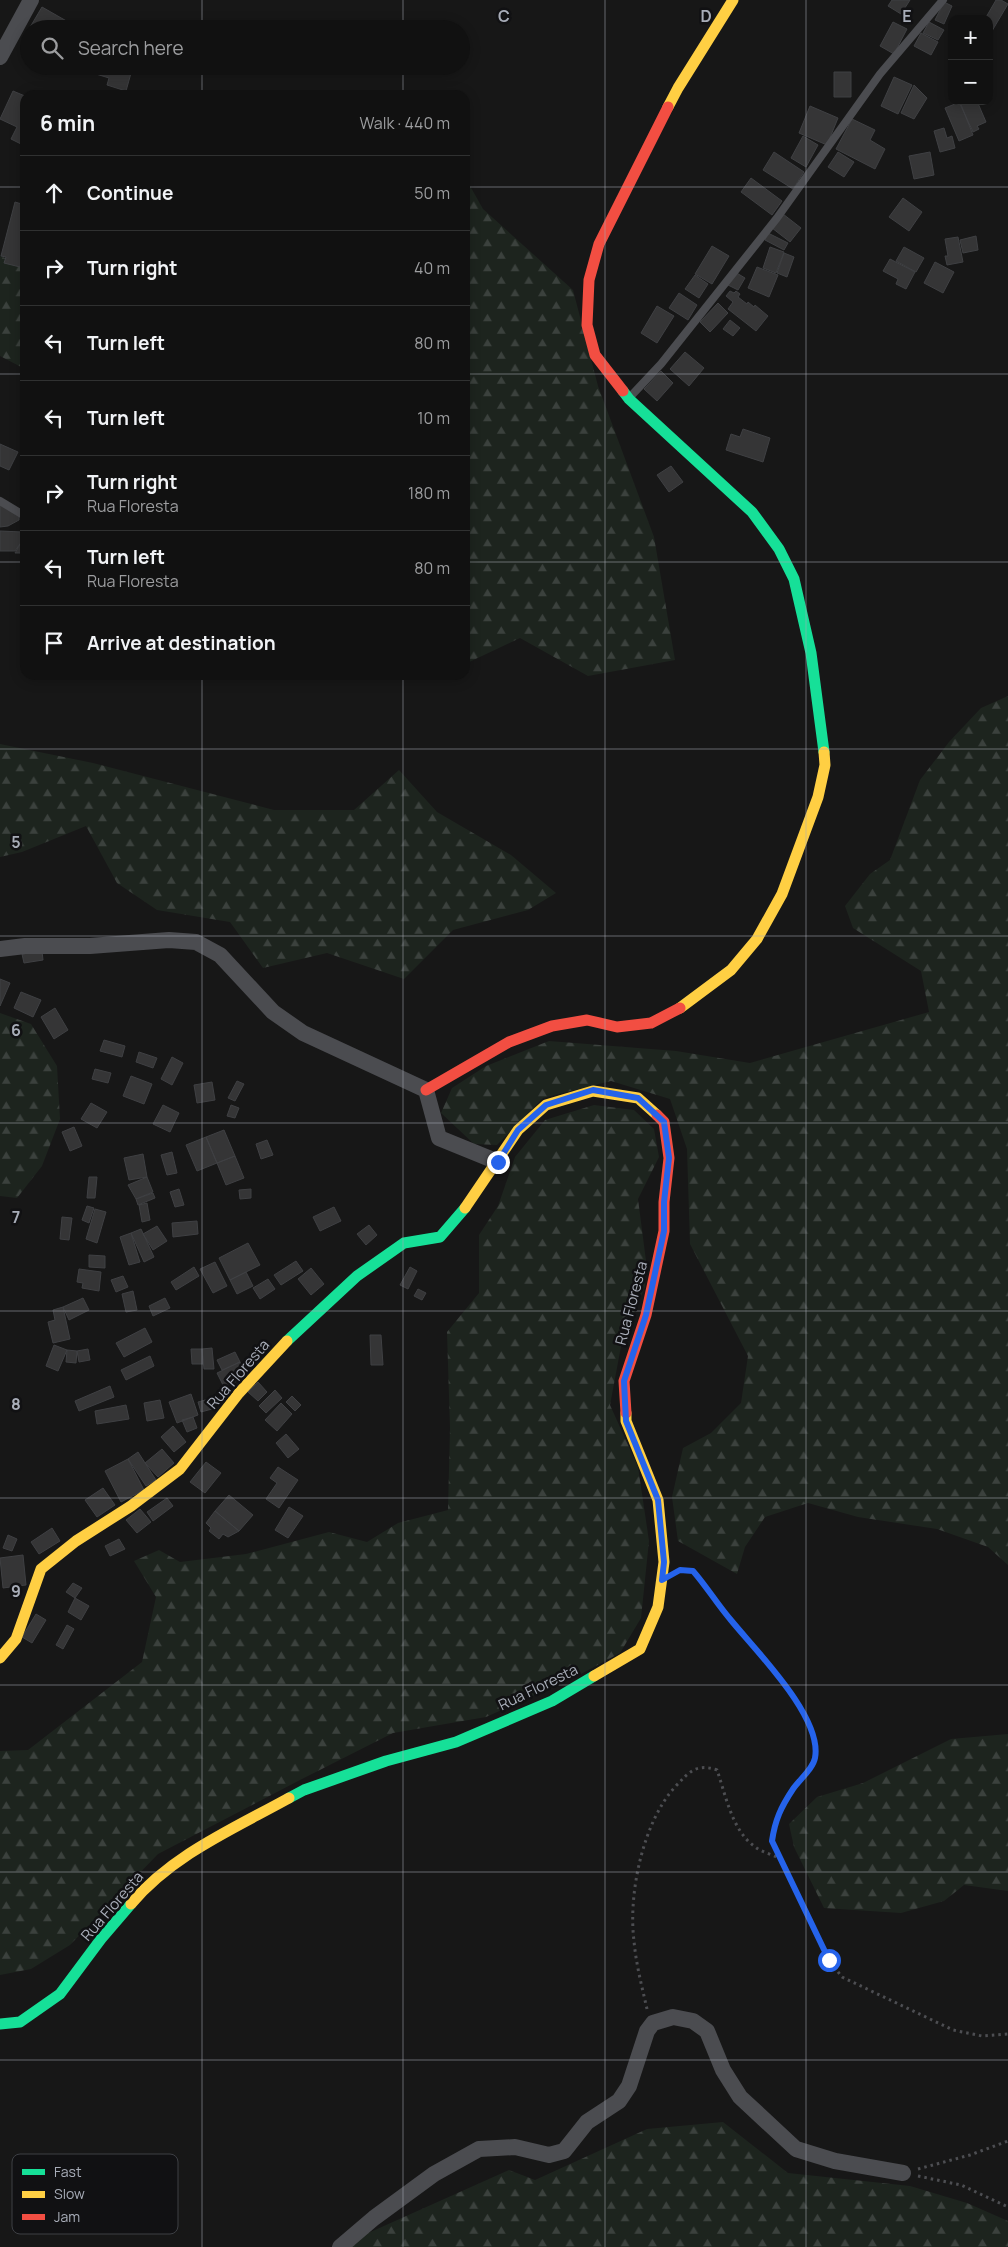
<!DOCTYPE html>
<html lang="en">
<head>
<meta charset="utf-8">
<style>
  :root { --surface:#111; --page:#1a1a1a; --text:#f1f3f6; --muted:#9c9d9f; --line:#303131 }
  body { margin:0; font-family:Manrope,sans-serif; background:var(--page); color:var(--text) }
  .controls { position:absolute; right:15px; top:15px; display:grid; overflow:hidden; border-radius:10px; box-shadow:0 2px 12px #0003 }
  .controls button { width:45px; height:45px; display:grid; place-items:center; padding:0; border:0; border-bottom:1px solid var(--line); background:var(--surface); color:var(--text); font:25px sans-serif }
  .stop { position:absolute; width:15px; height:15px; margin:-11px; border:4px solid #2563eb; border-radius:50%; background:#fff }
  .stop.end { background:#2563eb; border-color:#fff; box-shadow:0 1px 5px #0008 }
  .list { margin:0; padding:0; list-style:none }
  h2 { display:flex; justify-content:space-between; align-items:center; height:65px; margin:0; padding:0 20px; font-size:21px }
  h2 small { font-size:16px; font-weight:400; color:var(--muted) }
  .list li { display:grid; grid-template-columns:32px 1fr auto; gap:15px; align-items:center; box-sizing:border-box; height:75px; padding:0 20px; border-top:1px solid var(--line) }
  .list b { display:block; font-size:19px; white-space:nowrap }
  .list p { margin:0; font-size:16px; white-space:nowrap; color:var(--muted) }
  .list em { font-size:16px; font-style:normal; color:var(--muted) }
  .icon { flex:none; width:28px; height:28px; fill:none; stroke:currentColor; stroke-width:2; stroke-linecap:round; stroke-linejoin:round }
  .map { position:relative; flex:none; width:1008px; height:2247px; overflow:hidden }
  .search { position:absolute; background:var(--surface); box-shadow:0 2px 12px #0003; left:20px; top:20px; width:450px; height:55px; display:flex; align-items:center; gap:12px; box-sizing:border-box; padding:0 18px; border-radius:28px; color:var(--muted); font-size:19px }
  .panel { position:absolute; background:var(--surface); box-shadow:0 2px 12px #0003; left:20px; top:90px; width:450px; height:590px; border-radius:15px }
  .map>svg:first-child { display:block }
  .forest { fill:url(#forest-firs) }
  .building { fill:#353536; stroke:#3f4043 }
  .lines { fill:none; stroke-linecap:round; stroke-linejoin:round }
  .path { stroke:#4d4e52; stroke-width:3; stroke-dasharray:2.5 4; stroke-linecap:butt }
  .lane { stroke:#4b4c50; stroke-width:8 }
  .street { stroke:#4b4c50; stroke-width:16 }
  .fast { stroke:#16e098; stroke-width:11 }
  .slow { stroke:#ffcf43; stroke-width:11 }
  .jam { stroke:#f24e42; stroke-width:11 }
  .route { stroke:#2563eb; stroke-width:6 }
  .grid { fill:none; stroke:#a8adb8; stroke-width:1; stroke-opacity:0.55 }
  .labels { text-anchor:middle; dominant-baseline:central; stroke-width:5; stroke-linejoin:round; paint-order:stroke }
  .street-label { font-size:15px; fill:#a8adb8; stroke:#111113 }
  .key { fill:#111113; stroke:#3e4045; stroke-width:1 }
  .key-label { font-size:14px; fill:#a8adb8 }
  .grid-label { font-size:16px; text-anchor:middle; font-weight:bold; fill:#a8adb8; stroke:#111113; stroke-width:5; stroke-linejoin:round; paint-order:stroke }
</style>
</head>
<body>
<div class="map">
<svg width="1008" height="2247" viewBox="0 0 1008 2247">
  <defs>
    <pattern id="forest-firs" width="22" height="20" patternUnits="userSpaceOnUse" patternTransform="scale(1.25)"><rect width="22" height="20" fill="#1d241e"/><path d="M5 1l3.5 6h-7zM16 11l3.5 6h-7z" fill="#3b413d"/></pattern>
  </defs>
  <rect width="100%" height="100%" fill="#171717"/>
  <path class="forest" d="M465 177 483 209 573 290 598 386 654 537 675 660 588 676 520 638 465 664Z
    M0 256 25 266V369L0 356Z
    M1008 696V1565L988 1547 937 1529 858 1517 808 1503 765 1517 745 1547 737 1574 678 1541 672 1497 683 1448 711 1433 741 1403 748 1356 690 1244 687 1149 670 1099 611 1081 543 1098 497 1145 474 1144 441 1113 452 1088 486 1066 549 1041 676 1051 750 1063 929 1012 921 971 853 928 845 906 870 874 890 860 920 780 949 742 981 708Z
    M0 744 93 763 274 810H354L399 770 437 812 511 855 556 893 528 910 453 930 404 979 327 953 263 968 230 922 157 910 117 883 86 826 22 852 0 857Z
    M0 1013 31 1024 57 1066 60 1119 42 1166 17 1198 0 1196Z
    M594 1105 634 1110 654 1129 659 1157 638 1199 646 1261 645 1287 622 1341 610 1405 638 1467 649 1541 641 1618 620 1653 579 1675 486 1717 393 1733 300 1780 158 1854 70 1945 31 1969 0 1975V1751L28 1750 142 1662 156 1597 134 1561 159 1550 180 1562 246 1554 329 1532 367 1542 398 1523 448 1510 450 1428 447 1332 479 1293V1235L498 1206 515 1157 545 1120Z
    M1008 1734V1891L964 1885 944 1901 901 1913 824 1908 794 1847 789 1824 817 1797 863 1783 951 1739Z
    M723 2122 788 2173 910 2186 967 2203 1008 2221V2247H351L366 2234 509 2170 535 2180 647 2129Z"/>
  <path class="building" d="M892 0H910L901 14 888 6Z
    M996 0H1001L1008 4 992 31 989 29V19H985Z
    M944 2 952 6 944 24 935 20Z
    M42 7 70 23 66 29H29Z
    M893 22 907 29 894 54 880 46Z
    M929 22 944 30 938 40 923 33Z
    M921 33 938 42 931 55 914 46Z
    M98 66H133L126 91 107 85 109 78 96 74Z
    M834 72H851V97H834Z
    M894 77 912 85 898 114 881 106Z
    M914 85 927 98 914 119 901 113Z
    M13 91 25 96V146L11 139 17 127 0 119Z
    M965 101H977L986 122 977 126 979 129 973 132 960 104Z
    M960 102 973 135 959 141 945 108Z
    M810 106 838 118 827 145 799 133Z
    M852 119 875 130 870 140 885 149 875 169 836 149Z
    M944 128 947 138 952 136 955 148 940 152 934 131Z
    M803 136 818 145 806 167 791 158Z
    M774 152 804 172 793 189 763 170Z
    M838 152 854 162 844 177 828 167Z
    M930 152 934 175 914 179 909 156Z
    M751 178 782 201 772 215 741 192Z
    M903 198 922 212 909 231 889 217Z
    M15 202 25 205V247L20 267 4 263 6 257 1 256Z
    M783 214 801 228 790 242 772 228Z
    M768 233 788 243 784 250 765 240Z
    M976 236 978 250 963 253 960 240Z
    M958 237 963 262 947 265 945 256H948L945 239Z
    M712 246 729 256 712 284 695 274Z
    M770 247 784 252 776 273 763 268Z
    M904 247 924 258 916 272 896 261Z
    M784 253 794 257 787 277 777 273Z
    M890 259 915 272 906 289 896 284 898 279 883 271Z
    M935 262 954 272 943 293 924 283Z
    M757 267 778 275 769 297 748 288Z
    M735 272 745 278 738 290 728 285Z
    M695 275 708 284 699 298 685 289Z
    M730 291 734 293 736 291 740 294 738 297 747 304 748 302 754 307 755 305 768 316 756 331 728 309 733 302 726 296Z
    M679 293 697 305 688 320 669 308Z
    M718 303 728 313 710 332 700 322Z
    M657 306 674 316 657 343 641 333Z
    M730 320 740 328 733 336 723 329Z
    M685 352 704 368 689 386 670 369Z
    M661 371 673 383 657 401 644 389Z
    M743 429 770 438 763 462 726 450 731 434 740 437Z
    M0 444 18 452 9 470 0 466Z
    M671 466 683 482 669 492 657 475Z
    M0 503 19 512V520L8 526 0 527Z
    M25 528V553H15L22 541V532Z
    M0 531 22 532V541L15 551H0Z
    M42 951 43 960 24 963 22 954Z
    M0 979 10 983 0 1006Z
    M21 992 41 1000 33 1017 14 1008Z
    M55 1008 68 1030 54 1039 41 1017Z
    M104 1040 125 1046 122 1057 100 1051Z
    M139 1052 157 1058 153 1068 136 1062Z
    M172 1057 183 1063 172 1085 161 1079Z
    M95 1069 111 1073 108 1083 92 1079Z
    M131 1076 152 1084 144 1104 123 1096Z
    M237 1081 244 1084 235 1101 228 1098Z
    M212 1082 215 1100 197 1103 194 1085Z
    M91 1103 107 1112 97 1128 81 1119Z
    M163 1105 179 1113 170 1132 153 1124Z
    M231 1105 239 1108 235 1118 227 1116Z
    M74 1127 82 1146 70 1151 62 1132Z
    M224 1130 235 1156 217 1163 206 1137Z
    M206 1137 217 1163 197 1171 186 1145Z
    M267 1140 273 1155 261 1159 256 1144Z
    M172 1152 177 1173 167 1175 161 1155Z
    M143 1154 147 1177 129 1180 124 1158Z
    M235 1156 244 1178 226 1185 217 1163Z
    M89 1177H97L95 1198H87Z
    M147 1177 153 1192 136 1199 128 1185Z
    M179 1189 184 1205 175 1207 170 1192Z
    M251 1189V1198L240 1199 239 1190Z
    M153 1193 155 1198 138 1205 136 1199Z
    M147 1203 150 1220 142 1222 139 1205Z
    M87 1206 94 1208 89 1223 82 1220Z
    M334 1207 341 1221 320 1231 313 1217Z
    M95 1209 106 1212 97 1243 86 1239Z
    M62 1217 72 1218 69 1240 60 1239Z
    M197 1221 198 1234 173 1237 172 1223Z
    M369 1225 377 1235 366 1245 357 1234Z
    M157 1226 167 1241 153 1250 143 1234Z
    M141 1229 154 1257 144 1262 131 1233Z
    M131 1233 140 1262 129 1265 120 1237Z
    M248 1243 260 1265 230 1280 219 1258Z
    M89 1255 105 1256V1268L89 1267Z
    M296 1261 303 1271 281 1285 274 1275Z
    M215 1262 227 1286 213 1293 200 1269Z
    M194 1267 199 1276 176 1290 171 1282Z
    M410 1267 417 1271 408 1289 400 1285Z
    M311 1268 324 1284 311 1295 298 1279Z
    M79 1269 101 1272 99 1291 82 1288 83 1283 77 1282Z
    M246 1272 253 1286 237 1294 230 1280Z
    M123 1276 128 1287 116 1292 111 1280Z
    M268 1279 275 1289 260 1299 253 1288Z
    M418 1289 426 1293 422 1300 414 1296Z
    M133 1291 137 1310 126 1312 122 1294Z
    M83 1298 89 1310 69 1320 63 1307Z
    M165 1298 170 1308 153 1316 149 1306Z
    M63 1307 70 1339 53 1343 48 1322 55 1320 53 1310Z
    M145 1328 152 1342 124 1357 116 1343Z
    M370 1335H381L383 1365H371Z
    M54 1345 67 1350 58 1371 46 1366Z
    M212 1348 214 1369H204L202 1349Z
    M88 1349 90 1360 79 1362 77 1351Z
    M191 1349H202L203 1364H192Z
    M67 1350 77 1351 76 1363 66 1362Z
    M235 1352 240 1362 222 1370 217 1360Z
    M150 1356 154 1366 126 1380 121 1370Z
    M240 1362 246 1377 224 1387 217 1373Z
    M258 1382 267 1392 258 1401 248 1392Z
    M110 1386 114 1397 79 1411 75 1401Z
    M275 1390 282 1398 266 1413 259 1406Z
    M191 1394 198 1415 177 1423 169 1402Z
    M292 1396 301 1405 295 1411 286 1402Z
    M209 1399 212 1409 201 1412 198 1402Z
    M160 1400 164 1418 147 1421 144 1403Z
    M281 1403 292 1414 277 1431 265 1420Z
    M126 1405 129 1419 97 1424 95 1411Z
    M193 1417 197 1428 187 1432 182 1420Z
    M173 1426 186 1442 174 1452 161 1437Z
    M286 1434 299 1449 288 1458 276 1443Z
    M162 1449 174 1463 158 1477 145 1463Z
    M138 1452 156 1480 146 1486 128 1459Z
    M128 1459 144 1490 121 1502 105 1471Z
    M206 1462 221 1473 205 1493 190 1482Z
    M278 1467 298 1480 279 1508 266 1499 277 1483 270 1478Z
    M103 1488 115 1505 97 1517 85 1500Z
    M229 1495 253 1515 239 1531 215 1511Z
    M167 1498 173 1506 153 1521 147 1512Z
    M289 1507 303 1516 288 1538 275 1530Z
    M140 1509 151 1522 137 1533 126 1520Z
    M215 1511 239 1531 228 1537 223 1534 219 1539 209 1531 211 1528 206 1523Z
    M52 1528 60 1541 39 1554 31 1542Z
    M8 1535 17 1539 12 1551 3 1548Z
    M119 1539 125 1549 110 1556 105 1546Z
    M23 1555 26 1585 3 1588 0 1558Z
    M73 1583 82 1588 75 1598 66 1592Z
    M75 1598 89 1606 81 1620 68 1612Z
    M36 1614 46 1620 32 1643 22 1637Z
    M67 1625 74 1629 63 1649 56 1645Z"/>
  <g class="lines">
    <path class="path" d="M681 1570 693 1571C707 1587 717 1604 730 1619 755 1650 823 1717 815 1758 813 1767 803 1776 798 1783 784 1802 775 1818 772 1841L829 1960 842 1977 953 2030 982 2036 1008 2034
      M647 2009C642 1987 636 1964 634 1941 628 1894 643 1822 675 1787 689 1772 696 1763 717 1770 726 1796 732 1830 754 1846 761 1852 771 1854 779 1858
      M918 2169 970 2155 1008 2141
      M918 2176 961 2185 1008 2207"/>
    <path class="lane" d="M630 397 661 364 777 218 880 74 943 0
      M0 501 25 516"/>
    <path class="street" d="M0 57 31 0
      M0 949 25 946H90L169 940 196 942 220 955 273 1012 303 1033 426 1090 439 1138 498 1162
      M340 2247 374 2218 434 2174 479 2149 515 2147 549 2155 564 2151 587 2122 619 2101 629 2086 647 2031 653 2023 673 2017 693 2021 707 2031 723 2070 740 2097 796 2149 835 2161 903 2173"/>
    <path class="fast" d="M623 391 629 399 752 512 779 549 794 579 811 653 824 752
      M287 1341 357 1276 404 1243 440 1237 465 1208
      M289 1798 304 1790 386 1761 456 1742 552 1701 594 1676
      M0 2024 20 2022 60 1994 101 1939 131 1904"/>
    <path class="slow" d="M668 107 678 88 733 0
      M680 1008 731 970 757 939 782 894 818 797 825 765 824 752
      M465 1208 518 1130 546 1105 593 1091 638 1098 657 1115
      M0 1658 16 1639 41 1569 76 1541 131 1506 180 1469 239 1393 287 1341
      M594 1676 640 1649 658 1607 664 1562 658 1500 626 1421V1413
      M131 1904C172 1855 233 1829 289 1798"/>
    <path class="jam" d="M623 391 595 355 587 325 589 280 599 244 668 107
      M426 1090 509 1042 552 1026 587 1020 617 1027 651 1023 680 1008
      M626 1413 624 1381 646 1315 664 1231V1202L669 1158 664 1122 657 1115"/>
  </g>
  <g class="lines">
    <path class="route" d="M498 1162 518 1130 546 1105 593 1090 638 1098 664 1122 669 1158 664 1202V1231L646 1315 624 1381 626 1421 658 1500 664 1562 662 1580 680 1570 693 1571C707 1587 717 1604 730 1619 755 1650 823 1717 815 1758 813 1769 799 1780 793 1789 781 1807 775 1820 772 1841L829 1960"/>
  </g>
  <path class="grid" d="M202 0V29M403 0V29M605 0V2247M806 0V2247M202 66V95M403 66V95M0 187H25M465 187H1008M0 374H25M465 374H1008M0 562H25M465 562H1008M202 675V2247M403 675V2247M0 749H1008M0 936H1008M0 1123H1008M0 1311H1008M0 1498H1008M0 1685H1008M0 1872H1008M0 2060H1008"/>
  <g class="labels">
    <g class="street-label">
      <text transform="translate(631 1303) rotate(-75)">Rua Floresta</text>
      <text transform="translate(238 1374) rotate(-49)">Rua Floresta</text>
      <text transform="translate(538 1687) rotate(-26)">Rua Floresta</text>
      <text transform="translate(112 1906) rotate(-49)">Rua Floresta</text>
    </g>
  </g>
  <rect x="12" y="2154" width="166" height="80" rx="8" class="key"/>
  <rect x="22" y="2169" width="23" height="6" fill="#16e098"/>
  <rect x="22" y="2191" width="23" height="7" fill="#ffcf43"/>
  <rect x="22" y="2214" width="23" height="6" fill="#f24e42"/>
  <g class="key-label">
    <text x="54" y="2177">Fast</text>
    <text x="54" y="2199">Slow</text>
    <text x="54" y="2222">Jam</text>
  </g>
  <g class="grid-label">
    <text x="504" y="22">C</text>
    <text x="706" y="22">D</text>
    <text x="907" y="22">E</text>
    <text x="16" y="848">5</text>
    <text x="16" y="1036">6</text>
    <text x="16" y="1223">7</text>
    <text x="16" y="1410">8</text>
    <text x="16" y="1597">9</text>
  </g>
</svg>
<div class="controls">
<button>+</button>
<button>−</button>
</div>
<div class="stop" style="left:829px;top:1960px"></div>
<div class="stop end" style="left:498px;top:1162px"></div>
<div class="search"><svg class="icon" aria-label="search" viewBox="0 0 24 24"><circle cx="10" cy="10" r="6"/><path d="M15 15l6 6"/></svg>Search here</div>
<section class="panel">
<h2>6 min<small>Walk · 440 m</small></h2>
<ul class="list">
<li><svg class="icon" aria-label="ahead" viewBox="0 0 24 24"><path d="M12 20V5M6 11l6-6 6 6"/></svg><div><b>Continue</b></div><em>50 m</em></li>
<li><svg class="icon" aria-label="right" viewBox="0 0 24 24"><path d="M7 20v-9h11M14 6l5 5-5 5"/></svg><div><b>Turn right</b></div><em>40 m</em></li>
<li><svg class="icon" aria-label="left" viewBox="0 0 24 24"><path d="M17 20v-9H6M10 6l-5 5 5 5"/></svg><div><b>Turn left</b></div><em>80 m</em></li>
<li><svg class="icon" aria-label="left" viewBox="0 0 24 24"><path d="M17 20v-9H6M10 6l-5 5 5 5"/></svg><div><b>Turn left</b></div><em>10 m</em></li>
<li><svg class="icon" aria-label="right" viewBox="0 0 24 24"><path d="M7 20v-9h11M14 6l5 5-5 5"/></svg><div><b>Turn right</b><p>Rua Floresta</p></div><em>180 m</em></li>
<li><svg class="icon" aria-label="left" viewBox="0 0 24 24"><path d="M17 20v-9H6M10 6l-5 5 5 5"/></svg><div><b>Turn left</b><p>Rua Floresta</p></div><em>80 m</em></li>
<li><svg class="icon" aria-label="arrive" viewBox="0 0 24 24"><path d="M6 21V4h12l-3 4 3 4H6"/></svg><div><b>Arrive at destination</b></div></li>
</ul>
</section>
</div>
</body>
</html>
